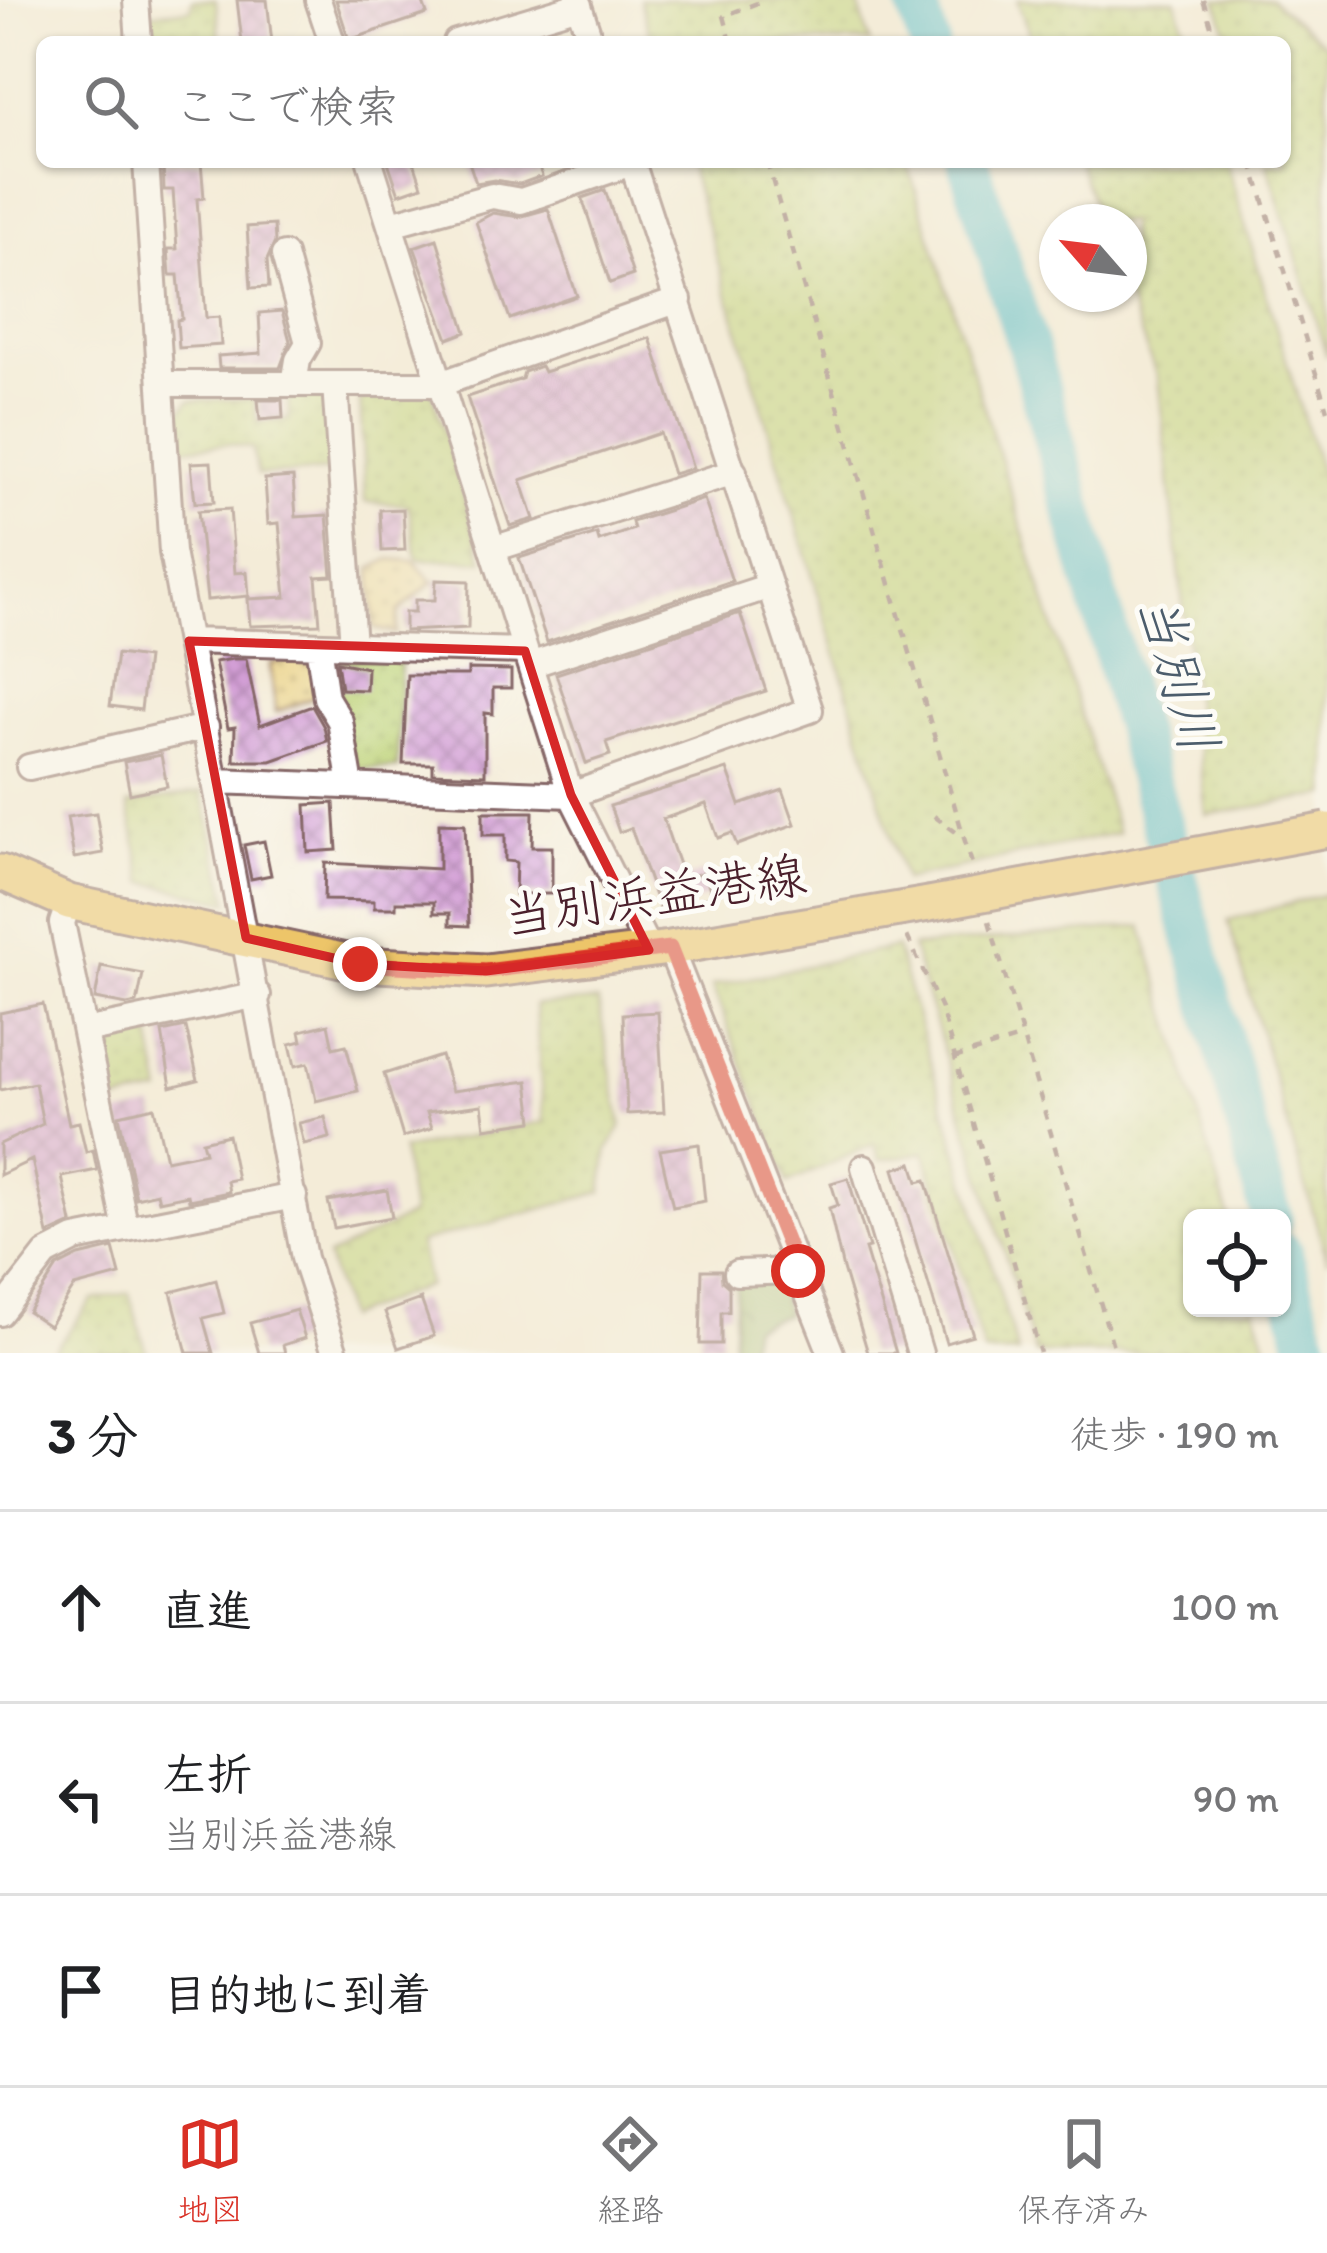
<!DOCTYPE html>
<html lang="ja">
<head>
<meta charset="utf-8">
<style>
  :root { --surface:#fff; --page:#f2f2f2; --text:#202124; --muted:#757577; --line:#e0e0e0; --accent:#d93025 }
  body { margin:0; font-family:Itim,"Klee One",sans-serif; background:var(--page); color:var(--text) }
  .controls { position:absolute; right:36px; bottom:36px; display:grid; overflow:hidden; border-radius:18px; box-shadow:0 3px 9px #0004 }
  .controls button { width:108px; height:108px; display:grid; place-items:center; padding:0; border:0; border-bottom:3px solid var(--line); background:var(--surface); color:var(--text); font:60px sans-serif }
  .compass { position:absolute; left:1039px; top:204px; width:108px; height:108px; border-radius:50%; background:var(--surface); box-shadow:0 3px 9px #0004; rotate:298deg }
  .stop { position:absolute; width:36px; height:36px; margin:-27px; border:9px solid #d93025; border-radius:50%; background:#fff }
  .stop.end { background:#d93025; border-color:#fff; box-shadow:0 3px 12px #0008 }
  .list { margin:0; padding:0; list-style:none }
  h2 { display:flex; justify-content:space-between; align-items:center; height:156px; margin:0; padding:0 48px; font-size:51px }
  h2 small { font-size:39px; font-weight:400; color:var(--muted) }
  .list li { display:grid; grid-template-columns:78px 1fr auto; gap:36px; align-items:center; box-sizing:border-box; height:192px; padding:0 48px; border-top:3px solid var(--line) }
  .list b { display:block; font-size:45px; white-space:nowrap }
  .list p { margin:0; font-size:39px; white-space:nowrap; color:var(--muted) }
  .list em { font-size:39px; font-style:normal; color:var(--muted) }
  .icon { flex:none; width:66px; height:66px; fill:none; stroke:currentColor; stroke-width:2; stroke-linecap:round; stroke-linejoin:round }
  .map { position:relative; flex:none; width:1327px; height:1353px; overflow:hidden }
  .search { position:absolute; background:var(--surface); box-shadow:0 3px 9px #0004; left:36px; right:36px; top:36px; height:132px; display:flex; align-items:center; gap:30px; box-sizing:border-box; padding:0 42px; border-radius:18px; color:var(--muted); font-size:45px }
  .sheet { height:732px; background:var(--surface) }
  nav { display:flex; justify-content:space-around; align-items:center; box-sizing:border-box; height:168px; border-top:3px solid var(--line); background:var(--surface); font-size:33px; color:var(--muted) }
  nav a { display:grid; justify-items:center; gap:6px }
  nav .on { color:var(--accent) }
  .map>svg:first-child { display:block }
  .grass { fill:url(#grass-dots); stroke:#847851; stroke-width:3 }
  .forest { fill:url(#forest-crowns); stroke:#706a4a; stroke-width:3 }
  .sand { fill:url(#sand-dots); stroke:#9c7c64; stroke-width:3 }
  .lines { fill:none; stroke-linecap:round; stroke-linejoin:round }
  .river { stroke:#50bbcd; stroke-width:42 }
  .building { fill:url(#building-cross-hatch) }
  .minor-casing { stroke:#866768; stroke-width:30 }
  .major-casing { stroke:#866768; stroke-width:39 }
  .path { stroke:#866768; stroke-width:4.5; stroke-dasharray:9 9; stroke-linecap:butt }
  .minor { stroke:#fff; stroke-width:24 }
  .major { stroke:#edc569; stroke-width:33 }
  .major-bridge-casing { stroke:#866768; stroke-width:39; stroke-linecap:butt }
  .major-bridge { stroke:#edc569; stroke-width:33 }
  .route { stroke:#d93025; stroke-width:15 }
  .marked { fill:none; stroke:#d62828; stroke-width:9; stroke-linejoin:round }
  .labels { text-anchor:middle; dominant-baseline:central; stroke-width:10; stroke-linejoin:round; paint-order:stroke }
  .street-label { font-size:51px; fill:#4a1f2b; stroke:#fdfcf7 }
  .water-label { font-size:54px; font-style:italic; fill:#4c5d6c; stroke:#fdfcf7 }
</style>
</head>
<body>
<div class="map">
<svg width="1327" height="1353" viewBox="0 0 1327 1353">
  <defs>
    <pattern id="grass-dots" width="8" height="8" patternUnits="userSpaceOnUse" patternTransform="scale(3)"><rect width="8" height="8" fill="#bdd277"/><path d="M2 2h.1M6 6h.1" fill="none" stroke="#a4b467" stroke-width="1.8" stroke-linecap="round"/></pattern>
    <pattern id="forest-crowns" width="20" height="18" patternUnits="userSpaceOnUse" patternTransform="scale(3)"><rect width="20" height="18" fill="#96b468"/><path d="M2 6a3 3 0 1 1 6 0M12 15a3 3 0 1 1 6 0" fill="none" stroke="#7c9256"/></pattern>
    <pattern id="sand-dots" width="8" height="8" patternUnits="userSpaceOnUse" patternTransform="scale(3)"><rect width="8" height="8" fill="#eeda9e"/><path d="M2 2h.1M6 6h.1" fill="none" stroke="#cebb88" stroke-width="1.8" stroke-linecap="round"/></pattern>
    <pattern id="building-cross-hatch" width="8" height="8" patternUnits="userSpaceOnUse" patternTransform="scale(3)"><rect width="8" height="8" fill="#d39fd6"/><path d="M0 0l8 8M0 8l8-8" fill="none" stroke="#ad81ae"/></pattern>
  </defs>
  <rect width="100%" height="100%" fill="#fdfcf7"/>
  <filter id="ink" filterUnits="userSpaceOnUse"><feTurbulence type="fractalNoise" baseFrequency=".00833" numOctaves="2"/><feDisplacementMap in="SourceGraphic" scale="24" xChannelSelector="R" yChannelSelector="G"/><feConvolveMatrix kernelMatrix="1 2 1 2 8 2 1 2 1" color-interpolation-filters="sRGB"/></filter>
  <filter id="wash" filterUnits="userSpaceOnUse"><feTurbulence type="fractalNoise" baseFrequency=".004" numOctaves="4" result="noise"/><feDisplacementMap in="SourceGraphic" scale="48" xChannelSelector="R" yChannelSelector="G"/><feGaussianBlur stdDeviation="2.7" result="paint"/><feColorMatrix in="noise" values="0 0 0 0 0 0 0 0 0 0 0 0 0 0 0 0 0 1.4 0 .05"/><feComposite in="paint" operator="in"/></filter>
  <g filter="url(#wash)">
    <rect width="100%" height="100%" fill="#f4ecd8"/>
    <path class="grass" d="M192 0H216L220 42H151L148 13 191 9Z
      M640 0H857L870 42H652Z
      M1017 0H1176L1189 42H1032Z
      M1217 0H1271L1327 46V357L1267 162H1285V42H1230Z
      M688 162H907L1118 833 904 880Z
      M1077 162H1226L1327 494V795L1206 815 1158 380 1126 294 1129 222H1100Z
      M310 391 328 402 334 471 258 475 252 448 231 444 183 448 180 412 190 400 254 399 257 422 289 420 288 395Z
      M432 391 483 561 417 559 408 505 365 502 360 399Z
      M325 658 401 660 397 768 357 769 330 693Z
      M202 792 229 902 144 882 128 805Z
      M1327 894V1261L1228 920Z
      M1142 926 1229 1218H1192V1308H1255L1269 1353H1035L912 947Z
      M896 947 1018 1353H984L925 1152 880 1160 874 1144 788 1183 712 986Z
      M598 1001 622 1126 608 1150 602 1192 419 1243 428 1285 346 1318 327 1257 411 1215 402 1150 544 1122 535 1005Z
      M150 1029 162 1093 110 1103 98 1039Z
      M129 1293 147 1353H52L92 1300Z"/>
    <path class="forest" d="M776 1278 787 1314 753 1326 748 1353H732L736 1283Z"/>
    <path class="sand" d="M390 559 414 561 433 582 399 611 396 634 374 628 371 569Z
      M287 660 317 662 323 694 276 712 270 664Z"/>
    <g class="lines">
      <path class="river" d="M915 0 929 42
        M968 162 1028 347 1272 1218
        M1282 1253 1310 1353"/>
    </g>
    <g id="blocks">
      <path class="building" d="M237 0H267L272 42H242Z
        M336 0H422L427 14 349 40Z
        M163 162H201L204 198 197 199 206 318 219 317 221 345 179 348 177 320 182 319 178 275H170L168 249H177L173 190H164Z
        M388 162H414L422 186 399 194Z
        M469 162H537L542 176 520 184 494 180 476 183Z
        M605 190 633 275 610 283 582 198Z
        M548 209 577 296 510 319 476 222 493 213 519 217Z
        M274 225 275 242 267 260 269 287 251 288 247 227Z
        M437 239 466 332 448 339 414 247Z
        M282 311 290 341 280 368H219L218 356 261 353 259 313Z
        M650 338 693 468 673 474 660 433 521 480 534 519 510 526 467 397 522 379 524 372 541 366 544 372Z
        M258 400H282L283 418 260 420Z
        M211 462 214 502 195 503 191 463Z
        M293 477 296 517 327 515 332 576 316 577 320 624 250 626 248 599 286 597 279 523 268 524 265 479Z
        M704 499 732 581 547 642 519 558 597 534 599 541 634 529 632 522Z
        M230 509 235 573 247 572 249 596 207 600 198 511Z
        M403 509 405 550 382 551 380 510Z
        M436 580 469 581 468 628 405 631V612H415V600H435Z
        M740 613 766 691 606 742 610 755 586 763 556 674Z
        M117 654 147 658 141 710 110 706Z
        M233 659H246L260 725 312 706 324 727 327 741 271 761H234L235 727 228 728 215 662Z
        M337 662 367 668 366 690 341 689Z
        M468 669 511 670V688H493V714L485 713V775L433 773V764H403L407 675H468Z
        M161 755 167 786 130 794 124 762Z
        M727 769 740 805 783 790 795 824 737 845 732 833 718 838 706 804 663 819 684 879 704 872 712 895 661 913 631 828 619 832 610 806Z
        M334 803 337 850 308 852 306 805Z
        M483 812H533L532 847H552V894H515L516 862 505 861V835H483Z
        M96 813 103 853 74 858 67 817Z
        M439 823 465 824 469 926 450 925V913H434V902H396V908H374V901L324 900 325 863 439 869Z
        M264 841 271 875 251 879 244 845Z
        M101 966 143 974 137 1003 127 1005 95 999Z
        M43 1004 69 1124 79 1122 86 1152 93 1150 97 1170 62 1177 72 1223 48 1234 32 1160 0 1175V1144L43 1124 35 1083 0 1090V1013Z
        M658 1012 664 1112 627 1114 623 1014Z
        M328 1024 333 1048 346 1045 358 1091 316 1101 308 1063 295 1066 290 1044 302 1041 300 1031Z
        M186 1027 198 1080 171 1087 162 1032Z
        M441 1056 452 1091 528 1081 533 1121 485 1128 482 1105 427 1112 432 1128 403 1137 384 1074Z
        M154 1107 166 1160 205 1152 202 1141 228 1135 237 1179 227 1181 229 1192 189 1200 188 1195 159 1201 157 1193 136 1198 119 1115Z
        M325 1117 330 1138 304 1144 299 1123Z
        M699 1144 705 1201 673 1207 660 1150Z
        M912 1163 918 1182 926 1180 973 1335 946 1343 894 1169Z
        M848 1178 869 1248 865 1249 896 1353H868L843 1269 829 1208 838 1205 831 1183Z
        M387 1190 392 1217 334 1228 328 1201Z
        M113 1248 120 1275 74 1287 49 1326 28 1312 57 1267 79 1256Z
        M702 1270H721L722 1281 729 1287V1312H721V1344H700Z
        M216 1280 224 1313 203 1318 213 1353H187L171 1292Z
        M421 1299 434 1336 398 1348 385 1312Z
        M296 1310 305 1338 283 1345 285 1353H259L250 1323Z"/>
    </g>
  </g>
  <g filter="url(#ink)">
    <use href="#blocks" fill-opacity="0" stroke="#866768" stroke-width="3"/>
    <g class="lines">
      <g class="minor-casing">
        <path id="minor" d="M136 0 139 42
          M318 0 332 42
          M577 0 591 42
          M456 42 579 5
          M146 162 172 552 304 1258 335 1353
          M370 162 571 795 649 950
          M391 224 492 196 521 201 632 163
          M284 255 308 343 298 360 294 384
          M161 384H440L679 300
          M335 384 353 646
          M493 549 734 472
          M189 641 525 651
          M318 645 326 698 340 721 351 786
          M530 665 770 586
          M29 767 206 727
          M216 781 571 795 810 710 632 162
          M69 902 62 923 126 1229
          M670 948 831 1353
          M85 1031 258 995
          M864 1167 920 1353
          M737 1273 798 1271
          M0 1313 46 1254 75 1239 294 1196"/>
      </g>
      <g class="major-casing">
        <path id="major" d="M0 872 69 902 360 964 486 971 670 948 929 904"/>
      </g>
      <path class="path" d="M1203 0 1216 42
        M731 42 724 16 765 0
        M767 162 964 838
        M1252 162 1327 410
        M934 816 964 838 974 870
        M989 921 1115 1353
        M907 936 941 1009 1040 1353
        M954 1058 1023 1037"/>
      <use href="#minor" class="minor"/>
      <use href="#major" class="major"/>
      <g class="major-bridge-casing">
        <path id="major-bridge" d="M929 904 1327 830"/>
      </g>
      <use href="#major-bridge" class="major-bridge"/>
    </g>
  </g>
  <g class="lines" filter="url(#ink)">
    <path class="route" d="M360 964 486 971 670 948 798 1271"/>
  </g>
  <path d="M0 0H1327V1353H0ZM189 641 525 651 571 795 649 950 486 971 360 964 246 938Z" fill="#f4ecd8" fill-opacity=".55" fill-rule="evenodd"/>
  <path class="marked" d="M189 641 525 651 571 795 649 950 486 971 360 964 246 938Z"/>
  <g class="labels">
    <g class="street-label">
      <text transform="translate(654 895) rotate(-8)">当別浜益港線</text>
    </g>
    <g class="water-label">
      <text transform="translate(1179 673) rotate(74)">当別川</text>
    </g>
  </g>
</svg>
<div class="controls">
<button><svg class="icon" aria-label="locate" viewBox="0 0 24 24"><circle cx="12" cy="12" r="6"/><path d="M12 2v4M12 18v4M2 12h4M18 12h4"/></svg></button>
</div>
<svg class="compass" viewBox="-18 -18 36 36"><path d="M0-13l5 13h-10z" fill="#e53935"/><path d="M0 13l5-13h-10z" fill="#757577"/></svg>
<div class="stop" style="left:798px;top:1271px"></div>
<div class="stop end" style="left:360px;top:964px"></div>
<div class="search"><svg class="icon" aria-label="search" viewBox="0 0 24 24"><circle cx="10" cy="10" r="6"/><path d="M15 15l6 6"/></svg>ここで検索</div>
</div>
<section class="sheet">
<h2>3 分<small>徒歩 · 190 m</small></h2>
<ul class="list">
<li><svg class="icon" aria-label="ahead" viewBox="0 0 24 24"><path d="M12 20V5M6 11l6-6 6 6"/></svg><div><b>直進</b></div><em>100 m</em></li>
<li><svg class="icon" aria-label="left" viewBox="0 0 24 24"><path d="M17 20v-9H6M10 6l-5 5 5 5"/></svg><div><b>左折</b><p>当別浜益港線</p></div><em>90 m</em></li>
<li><svg class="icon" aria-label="arrive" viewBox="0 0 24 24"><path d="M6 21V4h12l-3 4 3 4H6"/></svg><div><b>目的地に到着</b></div></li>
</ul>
</section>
<nav>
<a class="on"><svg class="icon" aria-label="map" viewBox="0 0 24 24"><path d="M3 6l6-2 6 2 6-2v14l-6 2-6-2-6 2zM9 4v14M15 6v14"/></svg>地図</a>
<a><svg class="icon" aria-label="directions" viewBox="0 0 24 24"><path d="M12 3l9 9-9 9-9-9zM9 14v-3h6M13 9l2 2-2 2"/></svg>経路</a>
<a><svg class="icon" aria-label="saved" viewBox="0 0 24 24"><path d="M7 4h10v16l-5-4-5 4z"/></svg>保存済み</a>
</nav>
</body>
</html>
